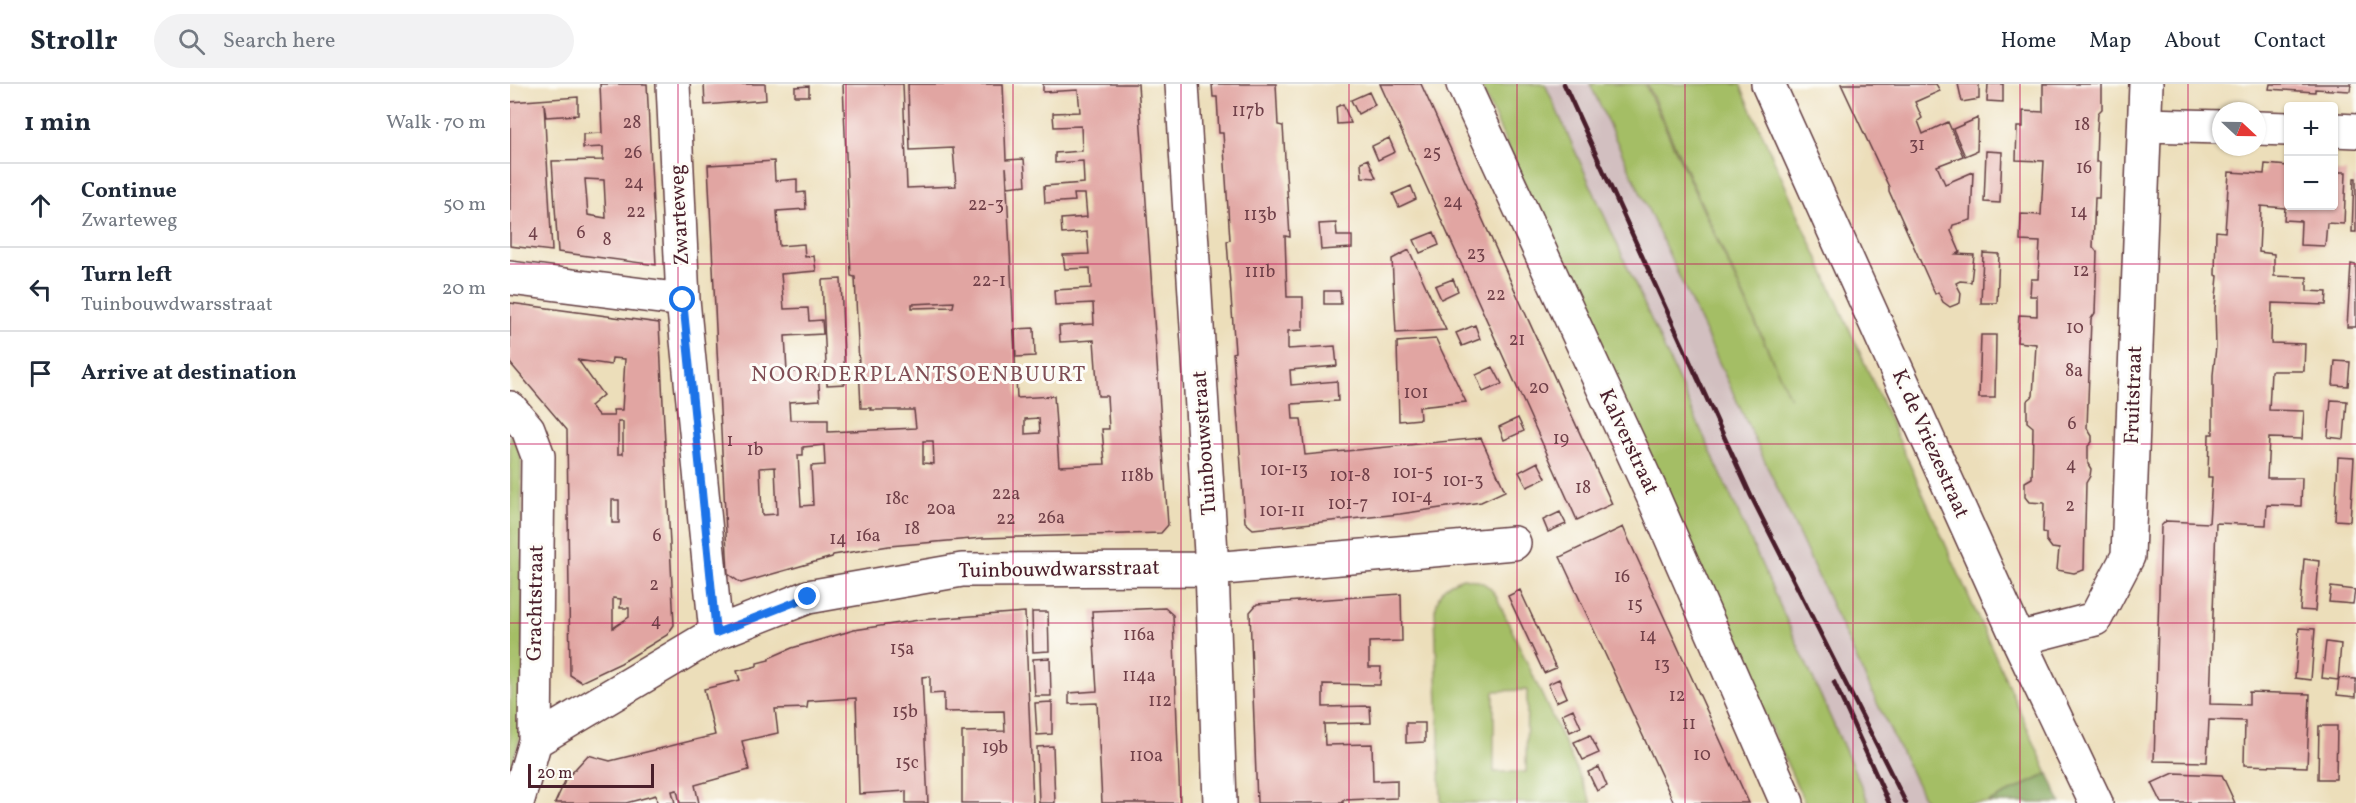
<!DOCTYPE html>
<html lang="en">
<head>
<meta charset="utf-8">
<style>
  :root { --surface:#fff; --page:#f2f2f3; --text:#1f2937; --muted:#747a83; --line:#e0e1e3 }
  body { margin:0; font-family:Vollkorn,serif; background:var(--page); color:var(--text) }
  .controls { position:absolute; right:18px; top:18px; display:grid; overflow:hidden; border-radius:6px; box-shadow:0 2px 4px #0004 }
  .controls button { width:54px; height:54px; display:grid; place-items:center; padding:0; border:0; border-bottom:2px solid var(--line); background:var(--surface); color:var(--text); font:30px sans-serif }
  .compass { position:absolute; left:1702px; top:18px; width:54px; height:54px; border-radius:50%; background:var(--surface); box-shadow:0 2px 4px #0004; rotate:112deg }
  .scale { position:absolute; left:18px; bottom:15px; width:126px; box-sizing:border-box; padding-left:6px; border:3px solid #4a1f2b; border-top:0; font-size:16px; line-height:21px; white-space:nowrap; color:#4a1f2b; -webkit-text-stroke:4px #fdfcf7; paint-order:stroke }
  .stop { position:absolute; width:18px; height:18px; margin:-14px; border:4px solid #1a73e8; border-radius:50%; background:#fff }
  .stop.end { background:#1a73e8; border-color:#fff; box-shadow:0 2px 6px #0008 }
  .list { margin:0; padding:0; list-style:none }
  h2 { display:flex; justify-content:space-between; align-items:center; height:78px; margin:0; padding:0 24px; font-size:26px }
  h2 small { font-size:20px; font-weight:400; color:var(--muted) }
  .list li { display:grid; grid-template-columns:39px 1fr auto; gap:18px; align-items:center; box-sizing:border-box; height:84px; padding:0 24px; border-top:2px solid var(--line) }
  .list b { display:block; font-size:22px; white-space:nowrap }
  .list p { margin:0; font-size:20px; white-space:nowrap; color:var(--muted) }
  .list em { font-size:20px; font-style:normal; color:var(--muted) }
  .icon { flex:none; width:33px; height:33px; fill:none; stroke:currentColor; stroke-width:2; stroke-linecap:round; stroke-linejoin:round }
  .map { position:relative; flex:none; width:1846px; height:719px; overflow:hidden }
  header { display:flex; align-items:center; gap:36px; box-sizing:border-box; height:84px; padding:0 30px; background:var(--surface); border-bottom:2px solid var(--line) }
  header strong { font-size:28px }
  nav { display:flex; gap:33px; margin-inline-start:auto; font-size:21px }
  .search { width:420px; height:54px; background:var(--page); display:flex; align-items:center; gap:15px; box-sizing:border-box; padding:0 21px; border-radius:33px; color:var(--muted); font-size:22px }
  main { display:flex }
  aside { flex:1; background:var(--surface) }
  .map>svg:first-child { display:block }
  .industrial { fill:#d2bfc0 }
  .green { fill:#a4be65; stroke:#776e48; stroke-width:1.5; fill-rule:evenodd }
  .forest { fill:#83a55a; stroke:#666242; stroke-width:1.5 }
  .building { fill:#e1a5a2; fill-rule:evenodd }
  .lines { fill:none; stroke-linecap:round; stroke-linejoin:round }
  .minor-casing { stroke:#623c40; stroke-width:36 }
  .minor { stroke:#fff; stroke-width:33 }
  .rail { stroke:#4a1f2b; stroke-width:4.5 }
  .route { stroke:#1a73e8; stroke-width:8 }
  .grid { fill:none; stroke:#c2185b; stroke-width:1.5; stroke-opacity:0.55 }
  .labels { text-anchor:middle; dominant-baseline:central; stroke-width:6; stroke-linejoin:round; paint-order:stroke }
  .number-label { font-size:18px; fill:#704049 }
  .street-label { font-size:21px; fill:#4a1f2b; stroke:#fdfcf7 }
  .neighbourhood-label { font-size:22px; letter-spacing:1.5px; fill:#7f4e55; stroke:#fdfcf7 }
</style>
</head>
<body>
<header>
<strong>Strollr</strong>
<div class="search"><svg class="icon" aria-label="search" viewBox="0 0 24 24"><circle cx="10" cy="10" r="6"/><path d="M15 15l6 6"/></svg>Search here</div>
<nav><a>Home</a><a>Map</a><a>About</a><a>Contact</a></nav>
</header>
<main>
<aside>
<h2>1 min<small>Walk · 70 m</small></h2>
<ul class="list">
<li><svg class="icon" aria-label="ahead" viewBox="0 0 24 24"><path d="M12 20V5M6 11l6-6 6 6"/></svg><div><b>Continue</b><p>Zwarteweg</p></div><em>50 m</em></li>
<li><svg class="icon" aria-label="left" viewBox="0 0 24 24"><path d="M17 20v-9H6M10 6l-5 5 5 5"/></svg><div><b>Turn left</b><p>Tuinbouwdwarsstraat</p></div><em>20 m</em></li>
<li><svg class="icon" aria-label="arrive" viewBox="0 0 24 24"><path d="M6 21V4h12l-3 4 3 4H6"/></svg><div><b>Arrive at destination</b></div></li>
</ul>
</aside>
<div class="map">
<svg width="1846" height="719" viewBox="0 0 1846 719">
  <rect width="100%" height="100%" fill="#fdfcf7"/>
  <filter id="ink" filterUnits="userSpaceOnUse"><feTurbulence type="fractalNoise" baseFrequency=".0167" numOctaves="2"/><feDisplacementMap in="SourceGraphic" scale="12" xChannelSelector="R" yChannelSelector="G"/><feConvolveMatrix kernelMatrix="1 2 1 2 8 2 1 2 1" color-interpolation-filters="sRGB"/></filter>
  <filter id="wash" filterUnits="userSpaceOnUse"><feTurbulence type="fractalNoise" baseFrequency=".008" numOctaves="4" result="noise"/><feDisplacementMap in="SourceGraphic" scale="24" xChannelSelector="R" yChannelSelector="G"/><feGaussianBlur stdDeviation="1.35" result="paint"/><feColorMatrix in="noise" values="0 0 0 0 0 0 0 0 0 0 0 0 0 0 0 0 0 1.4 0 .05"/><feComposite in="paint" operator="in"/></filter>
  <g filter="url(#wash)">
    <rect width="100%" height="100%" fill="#ecdeba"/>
    <path class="industrial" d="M1035 0H1080L1365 615 1416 719H1359Z"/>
    <path class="green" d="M970 0H1035L1359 719H1295L1100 293Z
      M1080 0H1135L1280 314 1137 0H1230L1538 690 1477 719H1416L1365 615Z
      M0 349 8 363 11 375 14 608 10 653 0 688Z
      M953 494C969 496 979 499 987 514L1082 719H931L925 526C930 505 933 501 953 494ZM1017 606 1016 688H984V607Z"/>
    <path class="forest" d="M1538 690 1551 719H1477Z"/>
    <g id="blocks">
      <path class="building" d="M90 0H137L146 181 48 168 42 77 93 76V63L73 64V50L92 49ZM75 95 94 96 96 134 78 131Z
        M194 0H255L256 16 195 21Z
        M333 0H393L397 104 446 102 443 64 400 66 398 0H493L496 76 514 75 516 101 498 103 496 83 507 314 544 312 549 382 595 380 592 345H599L597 312H588L584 256 550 258 549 242 584 240 583 219 545 221 544 206 581 204 580 184 555 185 553 171 579 170 577 148 552 150 551 135 577 133 575 110H564L565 117 535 119 534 102 574 99 573 77 545 79V69L572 67 571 42 544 43 543 31V29L570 28 568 6 533 8V0H628L658 441 651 449 473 454 379 462 323 471 322 473 231 499 218 490 198 81 264 77 265 97 287 95V109L295 108 296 125 267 127 269 162 294 160 295 173 304 172 306 187 271 190 274 225 298 224 299 237 312 236 313 250 275 252 277 288 308 286 310 316 279 318 280 336H318V348L406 344 404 326H361L362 324H351L345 193 341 192ZM444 218 443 223 402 224V220ZM529 334 530 349 515 350V335ZM413 357H423L424 380 413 379ZM314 361 315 381 301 382 303 421 291 422 288 371H293V363ZM265 383 267 430 252 431 250 384Z
        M702 0H766L768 41 773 42 780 153 775 152 777 213H793V246L778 247V265L825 262 827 282 780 286 781 301 827 297 828 317 782 320 783 335H791L795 371 971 354 995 407 971 418 890 430 743 445 735 438 723 269 725 268 717 157 720 156 713 49H709L707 13H703Z
        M870 0H911L1102 420 1067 436Z
        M1331 0H1426L1430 7 1405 18 1412 34 1408 37 1413 50 1438 38 1453 72 1427 82 1435 100 1463 88 1461 136 1443 141 1441 147 1450 168 1446 170 1464 171 1461 198 1450 197 1446 199 1451 209 1450 219 1440 223 1433 218 1428 208 1425 210 1379 107V103Z
        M1448 0H1469V15L1452 18Z
        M1478 0H1493V18L1477 17Z
        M1533 0H1592V25L1588 29 1587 46 1586 78H1590L1589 114H1585L1583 163 1587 168 1585 229 1581 235 1577 344 1582 352V358L1578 362V380L1581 385 1580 392 1576 399 1574 486 1564 489 1547 486 1549 465 1542 464 1536 456V449L1533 448 1534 419 1519 418 1515 413V398L1522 394 1523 343 1517 338V317L1523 312 1526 260 1507 258 1508 244 1509 231 1527 232V212H1520L1521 195H1528L1530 158 1510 157 1511 130 1531 131 1534 77 1506 76 1507 43H1513V27L1533 28Z
        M1760 0H1841L1840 7 1805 5V8L1759 5Z
        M299 2V12H285V3Z
        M859 8 865 21 848 30 841 16Z
        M68 13V31L36 33 34 19 42 167 0 162V18Z
        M833 20 841 39 827 40 826 23Z
        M1468 34 1467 67 1455 72 1443 45Z
        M879 54 885 68 868 76 862 62Z
        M1476 67 1492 68 1490 119 1474 118Z
        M858 75 866 94 852 93 851 78Z
        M1755 80 1778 82V122H1824V88H1836L1834 140 1817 139 1815 162 1790 161 1791 137 1774 136 1775 124 1751 122 1749 168 1764 170V192L1797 193V207L1817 208 1816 221 1762 219 1761 259 1795 260 1794 287H1761L1759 326 1794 327 1792 355 1759 354 1757 394H1792L1791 422 1757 421 1756 441 1706 439 1700 620 1739 621V608L1800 610 1797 683 1734 681 1735 637 1699 636 1697 678 1644 677 1651 442 1656 437 1699 439 1702 393H1698L1699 350H1703V291L1706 263 1705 224 1708 192 1705 191 1706 147 1715 148 1719 88 1754 90Z
        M1844 94H1846V148H1842Z
        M901 102 906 115 889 123 883 110Z
        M826 139 827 152H842V164L811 166 809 140Z
        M924 148 929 161 910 169 904 156Z
        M899 166 936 246 886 249 882 175Z
        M1473 169 1489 170 1487 219H1471Z
        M1841 180 1846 181V243H1837Z
        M331 195 335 300 317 301 312 196Z
        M943 195 948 207 931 215 925 202Z
        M814 207H830L831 220H814Z
        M0 219 149 239 164 541 157 551 111 579 71 598 60 591 57 346 0 279ZM102 274 115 275 112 326H103L104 332H89L80 322 93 311 68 276 101 281ZM108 338H113V370H108ZM102 416H109V439H102ZM103 514 111 515 110 524H119V533L103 544Z
        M965 241 970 255 952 262 946 249Z
        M524 244 525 272 506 273 505 245Z
        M1471 251H1486L1485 314H1469Z
        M926 255 956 318 909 323 910 335 889 337 887 258Z
        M1825 277 1840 278 1838 302 1823 301Z
        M983 283 992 300 973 308 966 291Z
        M1821 316 1837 317 1834 355 1818 353Z
        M1008 334 1014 347 994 356 989 343Z
        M1828 373 1844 374 1840 437 1825 436Z
        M1028 378 1036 394 1017 403 1009 388Z
        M1050 428 1056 440 1038 448 1033 436Z
        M1113 443 1154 533 1239 719H1164L1051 475 1050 473Z
        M1794 475 1809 477 1805 527 1790 526Z
        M1821 503 1845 506 1843 520 1819 518Z
        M1010 506 1046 584 1034 589 998 512Z
        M891 510 892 557 859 558V583H871L870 601 813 600V623L860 622 861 639 814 640 815 661 862 660 863 697 887 696V714L833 716V719H747L740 528 747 520Z
        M655 524 663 531 670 719H592L587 619 559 620V609L587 607 582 527Z
        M515 528 523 719H452V648L495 647 494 627 434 628V609L420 610V592L412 593 418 719H396V707L349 710 346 614 298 617 297 624 265 625 268 649 232 657 239 686 185 701 189 719H170L167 706 162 707 165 719H147L146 711 116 719H45L56 695 78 671 100 677 205 651 194 605 230 596 227 587 247 582V579L259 576V574L282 564 344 546 409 536Z
        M522 528H538L539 567 523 568Z
        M1789 544 1805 545 1801 596 1785 594Z
        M1816 558 1831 560 1828 596 1812 594Z
        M540 574 541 612H525L523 575Z
        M1829 594 1846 595V613L1827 611Z
        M1049 595 1057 613 1046 618 1038 600Z
        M542 618V650L527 651 525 619Z
        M1063 625 1071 643 1060 648 1052 630Z
        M896 639H915V658L896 659Z
        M1809 642H1827L1826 695H1808Z
        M1080 651 1089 669 1073 676 1064 658Z
        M543 662 545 719H529L527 663Z
        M1089 683 1097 702 1087 707 1078 688Z
        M1664 689 1712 691 1725 719H1652L1642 699Z"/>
    </g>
  </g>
  <g filter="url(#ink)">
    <use href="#blocks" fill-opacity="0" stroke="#623c40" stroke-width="1.5"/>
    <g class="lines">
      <g class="minor-casing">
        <path id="minor" d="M163 0 173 216 206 549
          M672 0 702 485 710 719
          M953 0 1143 412 1277 719
          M1258 0 1508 555 1586 719
          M1635 41 1711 43
          M1747 44 1778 45
          M1824 46 1846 47
          M0 194 173 216
          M0 324 18 345 28 372 25 657 7 719
          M1508 555 1585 535 1618 472 1636 0
          M25 657 206 549 298 513 452 486 702 485 1004 459"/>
      </g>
      <use href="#minor" class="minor"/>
      <path class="rail" d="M1054 0 1241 412 1396 719
        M1324 598 1379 719"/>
    </g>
  </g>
  <g class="lines" filter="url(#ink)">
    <path class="route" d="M173 216 206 549 298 513"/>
  </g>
  <path class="grid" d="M168 0V719M336 0V719M503 0V719M671 0V719M839 0V719M1007 0V719M1175 0V719M1343 0V719M1510 0V719M1678 0V719M0 180H1846M0 360H1846M0 539H1846"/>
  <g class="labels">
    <g class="number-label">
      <text x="738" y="27">117b</text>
      <text x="122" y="39">28</text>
      <text x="1572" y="41">18</text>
      <text x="1407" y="61">31</text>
      <text x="123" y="69">26</text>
      <text x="922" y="69">25</text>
      <text x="1574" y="84">16</text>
      <text x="124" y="99">24</text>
      <text x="943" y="118">24</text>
      <text x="476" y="121">22-3</text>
      <text x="126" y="128">22</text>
      <text x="1569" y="128">14</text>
      <text x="750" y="131">113b</text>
      <text x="23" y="148">4</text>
      <text x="71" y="149">6</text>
      <text x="97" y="156">8</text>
      <text x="966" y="170">23</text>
      <text x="1571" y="187">12</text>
      <text x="750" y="188">111b</text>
      <text x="479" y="197">22-1</text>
      <text x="986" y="211">22</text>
      <text x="1565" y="244">10</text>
      <text x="1007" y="256">21</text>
      <text x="1564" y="287">8a</text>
      <text x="1029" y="304">20</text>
      <text x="906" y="309">101</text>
      <text x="1562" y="340">6</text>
      <text x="1051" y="355">19</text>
      <text x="220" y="357">1</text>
      <text x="245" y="366">1b</text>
      <text x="1561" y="381">4</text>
      <text x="774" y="386">101-13</text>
      <text x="903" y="389">101-5</text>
      <text x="627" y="392">118b</text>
      <text x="840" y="392">101-8</text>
      <text x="953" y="397">101-3</text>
      <text x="1073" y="404">18</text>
      <text x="496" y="410">22a</text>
      <text x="902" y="413">101-4</text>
      <text x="387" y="415">18c</text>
      <text x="838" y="420">101-7</text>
      <text x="1560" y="422">2</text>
      <text x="431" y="425">20a</text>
      <text x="772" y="427">101-11</text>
      <text x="541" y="434">26a</text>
      <text x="496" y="435">22</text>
      <text x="402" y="445">18</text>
      <text x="147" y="452">6</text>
      <text x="358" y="452">16a</text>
      <text x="328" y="455">14</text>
      <text x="1112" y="493">16</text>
      <text x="144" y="501">2</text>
      <text x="1125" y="521">15</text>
      <text x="146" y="537">4</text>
      <text x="629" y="551">116a</text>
      <text x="1138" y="552">14</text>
      <text x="392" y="565">15a</text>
      <text x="1152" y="581">13</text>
      <text x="629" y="592">114a</text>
      <text x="1167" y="612">12</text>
      <text x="650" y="617">112</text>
      <text x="395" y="628">15b</text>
      <text x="1179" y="640">11</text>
      <text x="485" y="664">19b</text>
      <text x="1192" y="671">10</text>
      <text x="636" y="672">110a</text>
      <text x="397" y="679">15c</text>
    </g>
    <g class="street-label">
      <text transform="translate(170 131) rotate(-93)">Zwarteweg</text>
      <text transform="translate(1624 311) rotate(-88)">Fruitstraat</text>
      <text transform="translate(1118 358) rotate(65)">Kalverstraat</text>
      <text transform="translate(695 359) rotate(-94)">Tuinbouwstraat</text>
      <text transform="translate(1420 360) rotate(66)">K. de Vriezestraat</text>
      <text transform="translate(549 486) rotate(-1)">Tuinbouwdwarsstraat</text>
      <text transform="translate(26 519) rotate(-89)">Grachtstraat</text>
    </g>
    <g class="neighbourhood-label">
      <text x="409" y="291">NOORDERPLANTSOENBUURT</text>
    </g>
  </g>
</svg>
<div class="controls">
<button>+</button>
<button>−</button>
</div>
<svg class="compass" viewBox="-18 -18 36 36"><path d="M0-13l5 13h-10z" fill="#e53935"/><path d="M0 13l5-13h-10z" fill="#747a83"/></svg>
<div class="scale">20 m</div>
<div class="stop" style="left:173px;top:216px"></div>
<div class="stop end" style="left:298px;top:513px"></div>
</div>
</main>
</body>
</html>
